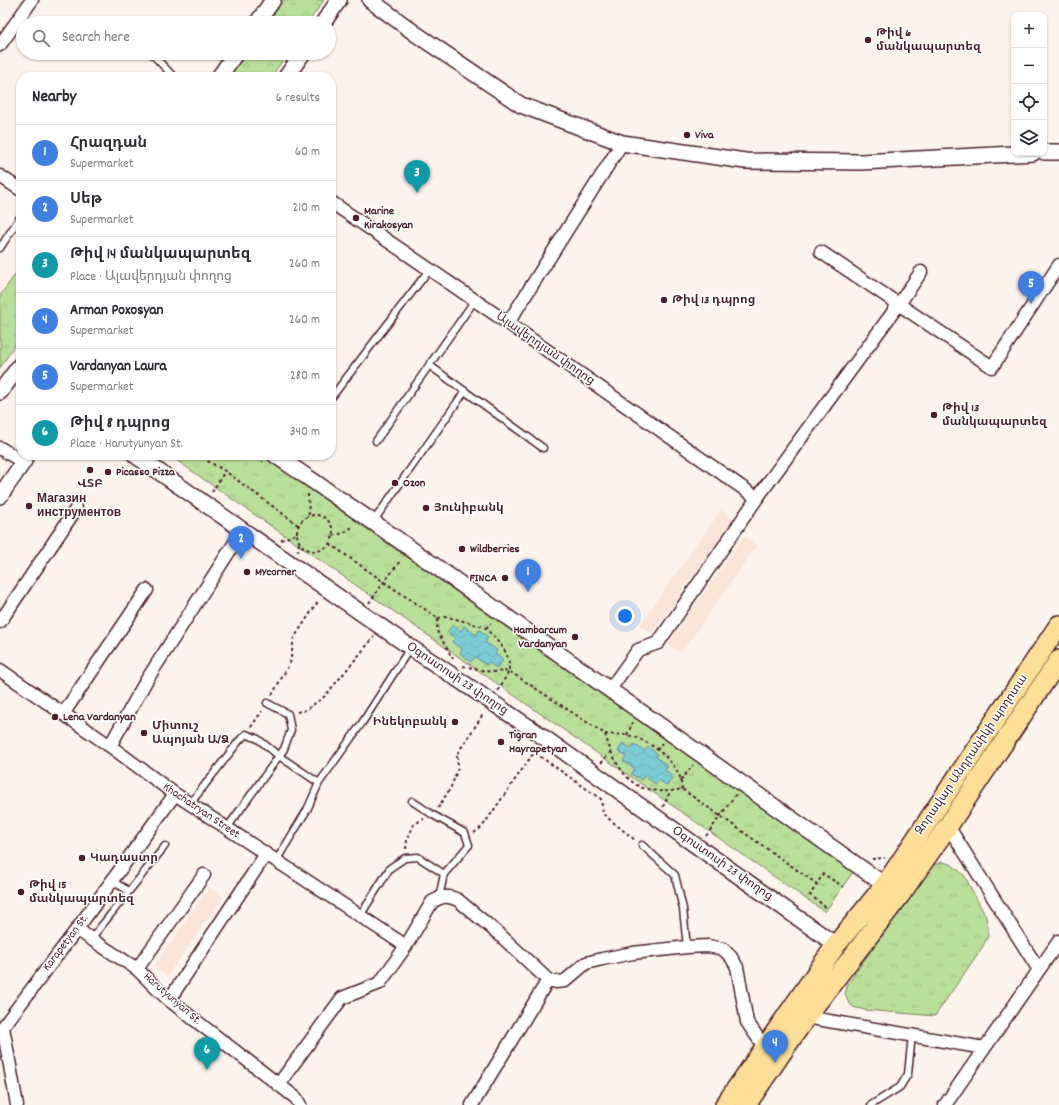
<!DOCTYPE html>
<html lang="en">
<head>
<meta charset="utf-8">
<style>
  :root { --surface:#fff; --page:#f7f7f7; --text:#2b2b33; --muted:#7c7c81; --line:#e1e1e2; --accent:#4a1f2b }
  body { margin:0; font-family:Dekko,"Noto Sans Armenian",sans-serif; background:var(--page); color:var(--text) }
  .controls { position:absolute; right:12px; top:12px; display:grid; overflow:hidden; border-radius:8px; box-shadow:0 1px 3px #0004 }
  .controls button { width:36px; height:36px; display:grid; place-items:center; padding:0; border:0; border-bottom:1px solid var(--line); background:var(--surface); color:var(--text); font:20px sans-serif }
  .you { position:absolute; left:625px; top:616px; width:14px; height:14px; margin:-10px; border:3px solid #fff; border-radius:50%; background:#1a73e8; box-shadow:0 0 0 6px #1a73e833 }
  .badge { display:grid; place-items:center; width:26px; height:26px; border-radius:50%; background:var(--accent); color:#fff; font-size:13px; font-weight:700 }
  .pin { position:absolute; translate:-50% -33px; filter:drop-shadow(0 1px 2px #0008) }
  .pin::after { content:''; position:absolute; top:21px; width:14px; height:12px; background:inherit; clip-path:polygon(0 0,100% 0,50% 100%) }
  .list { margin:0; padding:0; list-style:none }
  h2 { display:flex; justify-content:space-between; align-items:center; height:52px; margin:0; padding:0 16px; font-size:17px }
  h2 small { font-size:13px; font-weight:400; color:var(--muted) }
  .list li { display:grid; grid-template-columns:26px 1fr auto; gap:12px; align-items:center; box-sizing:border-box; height:56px; padding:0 16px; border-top:1px solid var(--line) }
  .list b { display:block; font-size:15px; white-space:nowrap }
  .list p { margin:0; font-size:13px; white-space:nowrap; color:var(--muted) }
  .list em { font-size:13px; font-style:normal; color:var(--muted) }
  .icon { flex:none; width:22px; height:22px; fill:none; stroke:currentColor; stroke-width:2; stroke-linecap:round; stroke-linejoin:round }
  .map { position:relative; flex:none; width:1059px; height:1105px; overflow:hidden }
  .search { position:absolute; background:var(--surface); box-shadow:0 1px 3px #0004; left:16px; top:16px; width:320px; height:44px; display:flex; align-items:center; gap:10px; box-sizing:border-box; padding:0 14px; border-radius:22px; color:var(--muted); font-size:15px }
  .panel { position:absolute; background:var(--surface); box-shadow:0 1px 3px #0004; left:16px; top:72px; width:320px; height:388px; border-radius:16px }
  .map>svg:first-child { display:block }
  .built { fill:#f9e4d6 }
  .grass { fill:url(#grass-tufts); stroke:#827f62 }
  .water { fill:url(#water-waves); stroke:#688791 }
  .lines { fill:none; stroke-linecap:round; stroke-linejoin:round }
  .service-casing { stroke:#4a1f2b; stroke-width:9 }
  .minor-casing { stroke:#4a1f2b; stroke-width:15 }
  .tertiary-casing { stroke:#4a1f2b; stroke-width:18 }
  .primary-casing { stroke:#4a1f2b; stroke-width:22 }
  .path { stroke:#4a1f2b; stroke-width:2; stroke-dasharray:3 3; stroke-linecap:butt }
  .service { stroke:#fff; stroke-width:6 }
  .minor { stroke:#fff; stroke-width:12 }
  .tertiary { stroke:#fff; stroke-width:15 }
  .primary { stroke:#fcde96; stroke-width:19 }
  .poi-dot { fill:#4a1f2b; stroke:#fff; stroke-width:1.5 }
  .labels { text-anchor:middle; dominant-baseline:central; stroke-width:3; stroke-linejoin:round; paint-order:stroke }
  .poi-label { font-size:12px; font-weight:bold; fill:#4a1f2b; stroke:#fff; text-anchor:start }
  .street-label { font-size:12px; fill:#4a1f2b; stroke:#fff }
</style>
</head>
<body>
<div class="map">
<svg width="1059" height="1105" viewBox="0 0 1059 1105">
  <defs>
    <pattern id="grass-tufts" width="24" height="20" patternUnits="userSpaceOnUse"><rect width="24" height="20" fill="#b9df9a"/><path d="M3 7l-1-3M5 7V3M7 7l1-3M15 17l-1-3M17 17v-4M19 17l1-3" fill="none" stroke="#a1bf85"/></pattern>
    <pattern id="water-waves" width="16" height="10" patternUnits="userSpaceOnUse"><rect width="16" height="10" fill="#7cccd5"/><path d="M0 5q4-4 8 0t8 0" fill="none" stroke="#6dafb7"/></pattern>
  </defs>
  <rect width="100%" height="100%" fill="#fcf3ec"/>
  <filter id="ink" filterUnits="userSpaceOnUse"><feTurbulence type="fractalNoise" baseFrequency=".025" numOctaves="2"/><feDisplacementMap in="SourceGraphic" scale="8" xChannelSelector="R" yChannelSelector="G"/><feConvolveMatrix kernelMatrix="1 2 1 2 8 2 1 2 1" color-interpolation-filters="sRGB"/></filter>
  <g filter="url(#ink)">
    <path class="built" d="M721 510 733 519 652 633 640 625Z
      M744 536 757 545 681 653 668 644Z
      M209 888 223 897 167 976 154 967Z"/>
    <path class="grass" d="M282 0H324L308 23H267Z
      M246 53H288L271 77H229Z
      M21 266V335L0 368V296Z
      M169 455H261L855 869 825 912Z
      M942 862 951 864 964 875 986 917 988 926V936L983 946 935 1016 865 1010 853 1007 848 1002 845 993 848 984 928 867Z"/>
    <path class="water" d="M453 625 461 631 464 626 476 635 479 630 488 637 485 642 497 650 495 654 503 660 497 668 488 662 486 665 475 657 471 662 460 653 462 649 452 642 455 638 447 632Z
      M623 743 631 749 634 744 644 751 648 747 658 754 656 757 668 766 665 770 673 776 667 786 659 780 656 784 644 776 641 780 631 774 635 769 623 761 626 756 618 751Z"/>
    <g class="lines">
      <g class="service-casing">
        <path id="service" d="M151 53 174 77
          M0 248 21 216
          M429 365 543 448
          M331 398 429 270
          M376 441 475 300
          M373 522 465 391
          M412 801 433 815 465 833 469 845 444 874 439 898
          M190 804 239 741 246 734 258 739 279 756 319 783
          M227 828 284 749 291 730 288 714 267 703
          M642 845 675 875 683 909 687 947
          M276 861 307 810 319 783 362 723 410 648
          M112 881 129 891
          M360 916 390 868 405 858 418 857 444 874
          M91 939 165 846
          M871 1105 900 1087 908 1074 912 1035"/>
      </g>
      <g class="minor-casing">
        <path id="minor" d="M0 45 32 0
          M0 176 21 190
          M331 202 508 323 757 498
          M821 252 992 367 1059 265
          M508 323 622 143
          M0 448 23 462
          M0 622 76 509
          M0 670 110 746 175 794 406 946
          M610 689 638 650 658 643 757 498 899 304 921 272
          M63 714 147 590
          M110 746 146 681 243 530
          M948 826 1039 970
          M77 929 91 939 137 969 156 988 169 1000 296 1098 300 1105
          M137 969 204 875
          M169 1000 266 854
          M806 1017 984 1048
          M278 1085 342 998 380 983 406 946 432 902C442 896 447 895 458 900L500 935 548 980 556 982 565 981 586 963 602 959 633 953 687 947 708 946 723 949 731 957 737 967 747 1022 765 1048
          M17 1105 3 1027 77 929 175 794
          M472 1105 548 980
          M945 1105 1059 941"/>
      </g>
      <g class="tertiary-casing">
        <path id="tertiary" d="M370 0 416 34 521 105 622 143 745 161 861 162 1033 153
          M257 23 273 0
          M323 23 339 0
          M219 77 236 53
          M286 77 303 53
          M1044 152H1059
          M0 392 21 364
          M135 455 410 647 539 734 836 945
          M275 455 373 522 885 885
          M0 496 24 461 26 455"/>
      </g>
      <g class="primary-casing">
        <path id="primary" d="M725 1105 836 945 885 885 1059 625
          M746 1105 806 1017 900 895 948 826 1059 660"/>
      </g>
      <path class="path" d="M197 455 225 471 298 525
        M252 455 263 462
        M212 492 225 471
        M308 494 309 516
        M297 533a18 18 0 1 1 36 0a18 18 0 1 1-36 0Z
        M333 536 343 533 354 526
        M281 540 296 534
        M330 544 384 582 438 618 437 631 453 659
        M298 552 299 543
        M369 603 384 582 401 560
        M438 618 447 617 468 622 486 628 504 649 509 660V671L498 691
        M486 628 491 623
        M463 666 491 672 509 671 605 734C611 754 621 777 640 787 642 788 646 789 648 789 660 792 670 792 682 789L817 884 823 874 844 887
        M272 695 290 663 294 638 319 600
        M297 712 306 710 325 696 374 637
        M251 727 262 711
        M605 734C612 735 620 734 627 735 646 739 667 754 677 771 681 777 681 783 682 789
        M627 735 633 722
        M536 747 535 751 538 755 601 799 603 814 635 840
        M657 750 662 743
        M601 763 611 751
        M681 780 693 765
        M663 807 670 792
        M438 808 451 787 458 768 457 754 484 713
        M474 833 482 827 535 751
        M706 836 736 794
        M406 849 407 840 414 824 424 819
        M872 859 885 858
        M817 884 810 895 827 908"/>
      <use href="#service" class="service"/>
      <use href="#minor" class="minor"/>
      <use href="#tertiary" class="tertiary"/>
      <use href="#primary" class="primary"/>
    </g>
  </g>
  <g class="poi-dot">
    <circle cx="868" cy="40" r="4"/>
    <circle cx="687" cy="135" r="4"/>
    <circle cx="356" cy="218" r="4"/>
    <circle cx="664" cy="300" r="4"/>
    <circle cx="934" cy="415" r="4"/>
    <circle cx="90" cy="470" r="4"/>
    <circle cx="108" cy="472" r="4"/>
    <circle cx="395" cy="483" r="4"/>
    <circle cx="29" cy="506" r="4"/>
    <circle cx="426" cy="508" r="4"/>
    <circle cx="462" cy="549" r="4"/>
    <circle cx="247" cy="572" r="4"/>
    <circle cx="505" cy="578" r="4"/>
    <circle cx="575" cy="637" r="4"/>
    <circle cx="55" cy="717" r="4"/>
    <circle cx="455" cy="722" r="4"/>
    <circle cx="144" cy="733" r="4"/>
    <circle cx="501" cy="742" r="4"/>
    <circle cx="82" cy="858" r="4"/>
    <circle cx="21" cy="892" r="4"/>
  </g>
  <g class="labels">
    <g class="poi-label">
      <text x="876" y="33">Թիվ 6<tspan x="876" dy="14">մանկապարտեզ</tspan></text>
      <text x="695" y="135">Viva</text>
      <text x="364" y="211">Marine<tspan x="364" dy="14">Kirakosyan</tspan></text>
      <text x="672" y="300">Թիվ 13 դպրոց</text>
      <text x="942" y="408">Թիվ 13<tspan x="942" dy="14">մանկապարտեզ</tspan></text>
      <text x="116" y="472">Picasso Pizza</text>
      <text x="403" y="483">Ozon</text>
      <text x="90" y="484" text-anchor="middle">ՎՏԲ</text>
      <text x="37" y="499">Магазин<tspan x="37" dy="14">инструментов</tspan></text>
      <text x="434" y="508">Յունիբանկ</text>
      <text x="470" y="549">Wildberries</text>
      <text x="255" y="572">MYcorner</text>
      <text x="497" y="578" text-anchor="end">FINCA</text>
      <text x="567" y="630" text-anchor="end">Hambarcum<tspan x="567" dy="14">Vardanyan</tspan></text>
      <text x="63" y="717">Lena Vardanyan</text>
      <text x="447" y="722" text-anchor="end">Ինեկոբանկ</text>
      <text x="152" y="726">Միտուշ<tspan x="152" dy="14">Ապոյան Ա/Ձ</tspan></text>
      <text x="509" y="735">Tigran<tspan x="509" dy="14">Hayrapetyan</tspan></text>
      <text x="90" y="858">Կադաստր</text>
      <text x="29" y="885">Թիվ 15<tspan x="29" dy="14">մանկապարտեզ</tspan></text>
    </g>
    <g class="street-label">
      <text transform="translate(545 349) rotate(35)">Ալավերդյան փողոց</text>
      <text transform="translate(457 679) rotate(34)">Օգոստոսի 23 փողոց</text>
      <text transform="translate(972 755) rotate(-56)">Զորավար Անդրանիկի պողոտա</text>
      <text transform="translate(201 811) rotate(34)">Khachatryan Street</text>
      <text transform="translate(722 864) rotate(35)">Օգոստոսի 23 փողոց</text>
      <text transform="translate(66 943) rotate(-53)">Karapetyan St.</text>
      <text transform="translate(172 999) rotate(41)">Harutyunyan St.</text>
    </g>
  </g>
</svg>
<div class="controls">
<button>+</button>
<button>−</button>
<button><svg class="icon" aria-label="locate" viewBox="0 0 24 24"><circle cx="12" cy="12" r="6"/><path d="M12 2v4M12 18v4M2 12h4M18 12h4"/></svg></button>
<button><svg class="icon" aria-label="layers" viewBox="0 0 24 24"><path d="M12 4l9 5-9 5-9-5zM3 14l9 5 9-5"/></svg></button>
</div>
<div class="you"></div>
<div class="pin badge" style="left:528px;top:592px;background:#3f7fe0">1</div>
<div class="pin badge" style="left:241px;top:559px;background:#3f7fe0">2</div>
<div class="pin badge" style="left:417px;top:193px;background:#0f9aa8">3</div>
<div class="pin badge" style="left:775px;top:1063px;background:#3f7fe0">4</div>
<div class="pin badge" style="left:1031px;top:304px;background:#3f7fe0">5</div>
<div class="pin badge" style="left:207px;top:1070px;background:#0f9aa8">6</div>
<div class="search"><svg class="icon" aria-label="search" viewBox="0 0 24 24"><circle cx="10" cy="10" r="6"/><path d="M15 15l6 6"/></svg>Search here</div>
<section class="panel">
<h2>Nearby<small>6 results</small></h2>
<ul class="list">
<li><span class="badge" style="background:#3f7fe0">1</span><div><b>Հրազդան</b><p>Supermarket</p></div><em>60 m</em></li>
<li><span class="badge" style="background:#3f7fe0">2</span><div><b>Սեթ</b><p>Supermarket</p></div><em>210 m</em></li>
<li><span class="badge" style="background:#0f9aa8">3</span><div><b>Թիվ 14 մանկապարտեզ</b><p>Place · Ալավերդյան փողոց</p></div><em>260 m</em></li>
<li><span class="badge" style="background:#3f7fe0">4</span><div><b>Arman Poxosyan</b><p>Supermarket</p></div><em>260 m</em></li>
<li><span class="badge" style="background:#3f7fe0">5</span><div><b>Vardanyan Laura</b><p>Supermarket</p></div><em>280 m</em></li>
<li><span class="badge" style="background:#0f9aa8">6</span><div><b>Թիվ 8 դպրոց</b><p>Place · Harutyunyan St.</p></div><em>340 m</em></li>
</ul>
</section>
</div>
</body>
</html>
